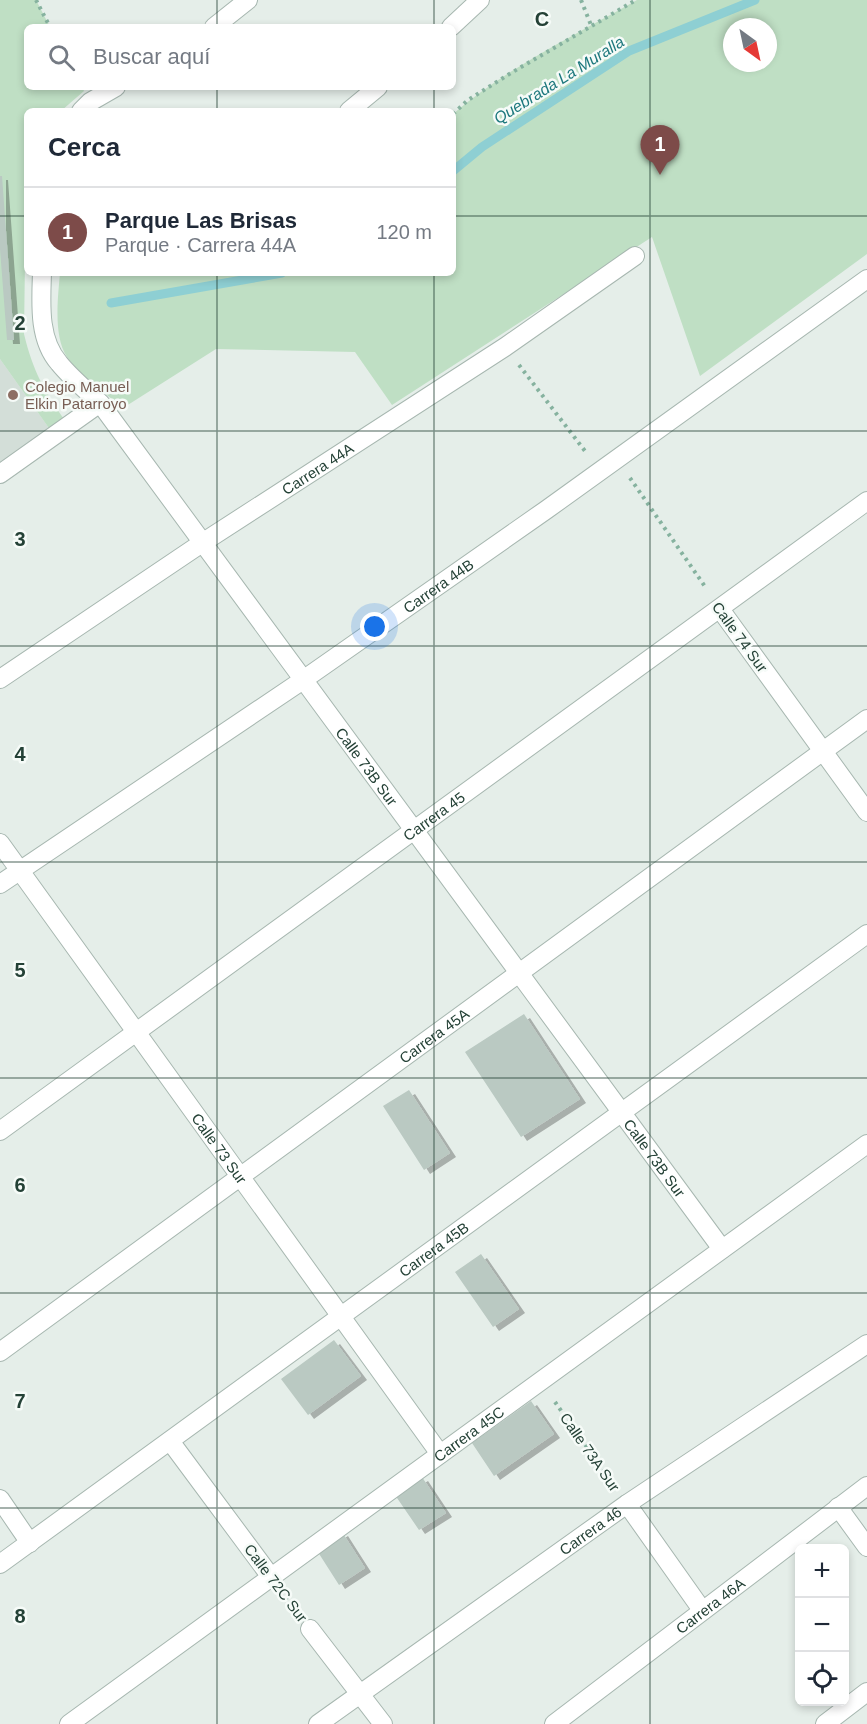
<!DOCTYPE html>
<html lang="es">
<head>
<meta charset="utf-8">
<style>
  :root { --surface:#fff; --page:#f2f2f3; --text:#1f2937; --muted:#747a83; --line:#e0e1e3; --accent:#7d4b49 }
  body { margin:0; font-family:Helvetica,sans-serif; background:var(--page); color:var(--text) }
  .controls { position:absolute; right:18px; bottom:18px; display:grid; overflow:hidden; border-radius:9px; box-shadow:0 3px 9px #0003 }
  .controls button { width:54px; height:54px; display:grid; place-items:center; padding:0; border:0; border-bottom:2px solid var(--line); background:var(--surface); color:var(--text); font:30px sans-serif }
  .compass { position:absolute; left:723px; top:18px; width:54px; height:54px; border-radius:50%; background:var(--surface); box-shadow:0 3px 9px #0003; rotate:147deg }
  .you { position:absolute; left:375px; top:627px; width:21px; height:21px; margin:-15px; border:4px solid #fff; border-radius:50%; background:#1a73e8; box-shadow:0 0 0 9px #1a73e833 }
  .badge { display:grid; place-items:center; width:39px; height:39px; border-radius:50%; background:var(--accent); color:#fff; font-size:20px; font-weight:700 }
  .pin { position:absolute; translate:-50% -50px; filter:drop-shadow(0 2px 3px #0008) }
  .pin::after { content:''; position:absolute; top:32px; width:21px; height:18px; background:inherit; clip-path:polygon(0 0,100% 0,50% 100%) }
  .list { margin:0; padding:0; list-style:none }
  h2 { display:flex; justify-content:space-between; align-items:center; height:78px; margin:0; padding:0 24px; font-size:26px }
  h2 small { font-size:20px; font-weight:400; color:var(--muted) }
  .list li { display:grid; grid-template-columns:39px 1fr auto; gap:18px; align-items:center; box-sizing:border-box; height:90px; padding:0 24px; border-top:2px solid var(--line) }
  .list b { display:block; font-size:22px; white-space:nowrap }
  .list p { margin:0; font-size:20px; white-space:nowrap; color:var(--muted) }
  .list em { font-size:20px; font-style:normal; color:var(--muted) }
  .icon { flex:none; width:33px; height:33px; fill:none; stroke:currentColor; stroke-width:2; stroke-linecap:round; stroke-linejoin:round }
  .map { position:relative; flex:none; width:867px; height:1724px; overflow:hidden }
  .search { position:absolute; background:var(--surface); box-shadow:0 3px 9px #0003; left:24px; top:24px; width:432px; height:66px; display:flex; align-items:center; gap:15px; box-sizing:border-box; padding:0 21px; border-radius:9px; color:var(--muted); font-size:22px }
  .panel { position:absolute; background:var(--surface); box-shadow:0 3px 9px #0003; left:24px; top:108px; width:432px; height:168px; border-radius:9px }
  .map>svg:first-child { display:block }
  .built { fill:#d3ded8 }
  .green { fill:#bfdfc4; fill-rule:evenodd }
  .lines { fill:none; stroke-linecap:round; stroke-linejoin:round }
  .stream { stroke:#8ecfd3; stroke-width:9 }
  .building { fill:#bac9c2; filter:url(#shadow) }
  .minor-casing { stroke:#a7b7b0; stroke-width:20 }
  .path { stroke:#86b29f; stroke-width:4; stroke-dasharray:3 4.5; stroke-linecap:butt }
  .minor { stroke:#fff; stroke-width:18 }
  .grid { fill:none; stroke:#244136; stroke-width:1.5; stroke-opacity:0.55 }
  .education-dot { fill:#8d6e63; stroke:#f6fbf8; stroke-width:2 }
  .labels { text-anchor:middle; dominant-baseline:central; stroke-width:5; stroke-linejoin:round; paint-order:stroke }
  .education-label { font-size:15px; fill:#785e54; stroke:#f6fbf8; text-anchor:start }
  .street-label { font-size:15px; fill:#244136; stroke:#f6fbf8 }
  .water-label { font-size:16px; font-style:italic; fill:#1d787d; stroke:#f6fbf8 }
  .grid-label { font-size:20px; text-anchor:middle; font-weight:bold; fill:#244136; stroke:#f6fbf8; stroke-width:5; stroke-linejoin:round; paint-order:stroke }
</style>
</head>
<body>
<div class="map">
<svg width="867" height="1724" viewBox="0 0 867 1724">
  <defs>
    <filter id="shadow"><feDropShadow dx="6" dy="4" stdDeviation="0" flood-color="#0004"/></filter>
  </defs>
  <rect width="100%" height="100%" fill="#e5eee9"/>
  <path class="built" d="M0 359 51 431 0 467Z"/>
  <path class="green" d="M0 0H36L50 27H27V87H82L84 91 61 111H27L24 334C33 371 44 391 66 422L51 431 0 359Z
    M637 0H867V254L700 376 652 237 392 405 355 352 216 349 123 408C104 392 81 377 67 357 53 336 58 297 60 273H453V114C505 69 577 34 637 0ZM732 27H768V63H732Z"/>
  <g class="lines">
    <path class="stream" d="M453 171 482 147 629 51 755 0
      M111 303 282 273"/>
  </g>
  <path class="building" d="M0 176H2L14 340H7L0 249Z
    M524 1014 580 1099 521 1137 465 1052Z
    M409 1090 450 1153 424 1170 383 1106Z
    M481 1254 519 1309 493 1327 455 1272Z
    M334 1340 361 1376 308 1415 281 1379Z
    M531 1401 554 1434 494 1476 472 1443Z
    M422 1477 446 1513 419 1530 395 1495Z
    M342 1532 365 1568 339 1585 316 1549Z"/>
  <g class="lines">
    <g class="minor-casing">
      <g id="minor">
        <path d="M214 27 248 0"/>
        <path d="M451 27 480 0"/>
        <path d="M81 111 90 102 116 87"/>
        <path d="M349 111 378 87"/>
        <path id="s1" d="M42 273C41 303 38 339 59 363 71 378 86 390 100 403L722 1249"/>
        <path d="M0 474 100 403"/>
        <path d="M720 609 867 812"/>
        <path id="s2" d="M0 679 202 543 505 347 635 256"/>
        <path id="s3" d="M0 843 440 1454"/>
        <path id="s4" d="M0 884 303 680 546 510 867 279"/>
        <path id="s5" d="M0 1131 867 501"/>
        <path id="s6" d="M0 1352 867 719"/>
        <path d="M170 1441 271 1577"/>
        <path d="M0 1499 30 1543"/>
        <path d="M627 1504 702 1610"/>
        <path d="M838 1507 867 1547"/>
        <path id="s7" d="M0 1564 867 934"/>
        <path d="M310 1629 383 1724"/>
        <path id="s8" d="M69 1724 867 1144"/>
        <path id="s9" d="M318 1724 627 1504 867 1344"/>
        <path id="s10" d="M554 1724 867 1486"/>
        <path d="M825 1724 867 1692"/>
      </g>
    </g>
    <path class="path" d="M36 0 50 27
      M581 0 591 25
      M453 114 468 100 511 73 636 0
      M519 365 585 451
      M630 478 706 588
      M555 1402 613 1484
      M286 1597 296 1610"/>
    <use href="#minor" class="minor"/>
  </g>
  <path class="grid" d="M217 0V27M434 0V27M650 0V1724M217 87V111M434 87V111M0 216H27M453 216H867M217 273V1724M434 273V1724M0 431H867M0 646H867M0 862H867M0 1078H867M0 1293H867M0 1508H867"/>
  <circle class="education-dot" cx="13" cy="395" r="6"/>
  <g class="labels">
    <g class="education-label">
      <text x="25" y="386">Colegio Manuel<tspan x="25" dy="17">Elkin Patarroyo</tspan></text>
    </g>
    <g class="street-label">
      <text stroke="none"><textPath href="#s2" startOffset="381">Carrera 44A</textPath></text>
      <text stroke="none"><textPath href="#s4" startOffset="530">Carrera 44B</textPath></text>
      <text transform="translate(740 637) rotate(54)">Calle 74 Sur</text>
      <text stroke="none"><textPath href="#s1" startOffset="602">Calle 73B Sur</textPath></text>
      <text stroke="none"><textPath href="#s5" startOffset="536">Carrera 45</textPath></text>
      <text stroke="none"><textPath href="#s6" startOffset="537">Carrera 45A</textPath></text>
      <text stroke="none"><textPath href="#s3" startOffset="376">Calle 73 Sur</textPath></text>
      <text stroke="none"><textPath href="#s1" startOffset="1088">Calle 73B Sur</textPath></text>
      <text stroke="none"><textPath href="#s7" startOffset="536">Carrera 45B</textPath></text>
      <text stroke="none"><textPath href="#s8" startOffset="494">Carrera 45C</textPath></text>
      <text transform="translate(590 1452) rotate(55)">Calle 73A Sur</text>
      <text stroke="none"><textPath href="#s9" startOffset="334">Carrera 46</textPath></text>
      <text transform="translate(276 1583) rotate(53)">Calle 72C Sur</text>
      <text stroke="none"><textPath href="#s10" startOffset="196">Carrera 46A</textPath></text>
    </g>
    <g class="water-label">
      <text transform="translate(559 80) rotate(-32)">Quebrada La Muralla</text>
    </g>
  </g>
  <g class="grid-label">
    <text x="542" y="26">C</text>
    <text x="20" y="330">2</text>
    <text x="20" y="546">3</text>
    <text x="20" y="761">4</text>
    <text x="20" y="977">5</text>
    <text x="20" y="1192">6</text>
    <text x="20" y="1408">7</text>
    <text x="20" y="1623">8</text>
  </g>
</svg>
<div class="controls">
<button>+</button>
<button>−</button>
<button><svg class="icon" aria-label="locate" viewBox="0 0 24 24"><circle cx="12" cy="12" r="6"/><path d="M12 2v4M12 18v4M2 12h4M18 12h4"/></svg></button>
</div>
<svg class="compass" viewBox="-18 -18 36 36"><path d="M0-13l5 13h-10z" fill="#e53935"/><path d="M0 13l5-13h-10z" fill="#747a83"/></svg>
<div class="you"></div>
<div class="pin badge" style="left:660px;top:175px">1</div>
<div class="search"><svg class="icon" aria-label="search" viewBox="0 0 24 24"><circle cx="10" cy="10" r="6"/><path d="M15 15l6 6"/></svg>Buscar aquí</div>
<section class="panel">
<h2>Cerca<small></small></h2>
<ul class="list">
<li><span class="badge">1</span><div><b>Parque Las Brisas</b><p>Parque · Carrera 44A</p></div><em>120 m</em></li>
</ul>
</section>
</div>
</body>
</html>
